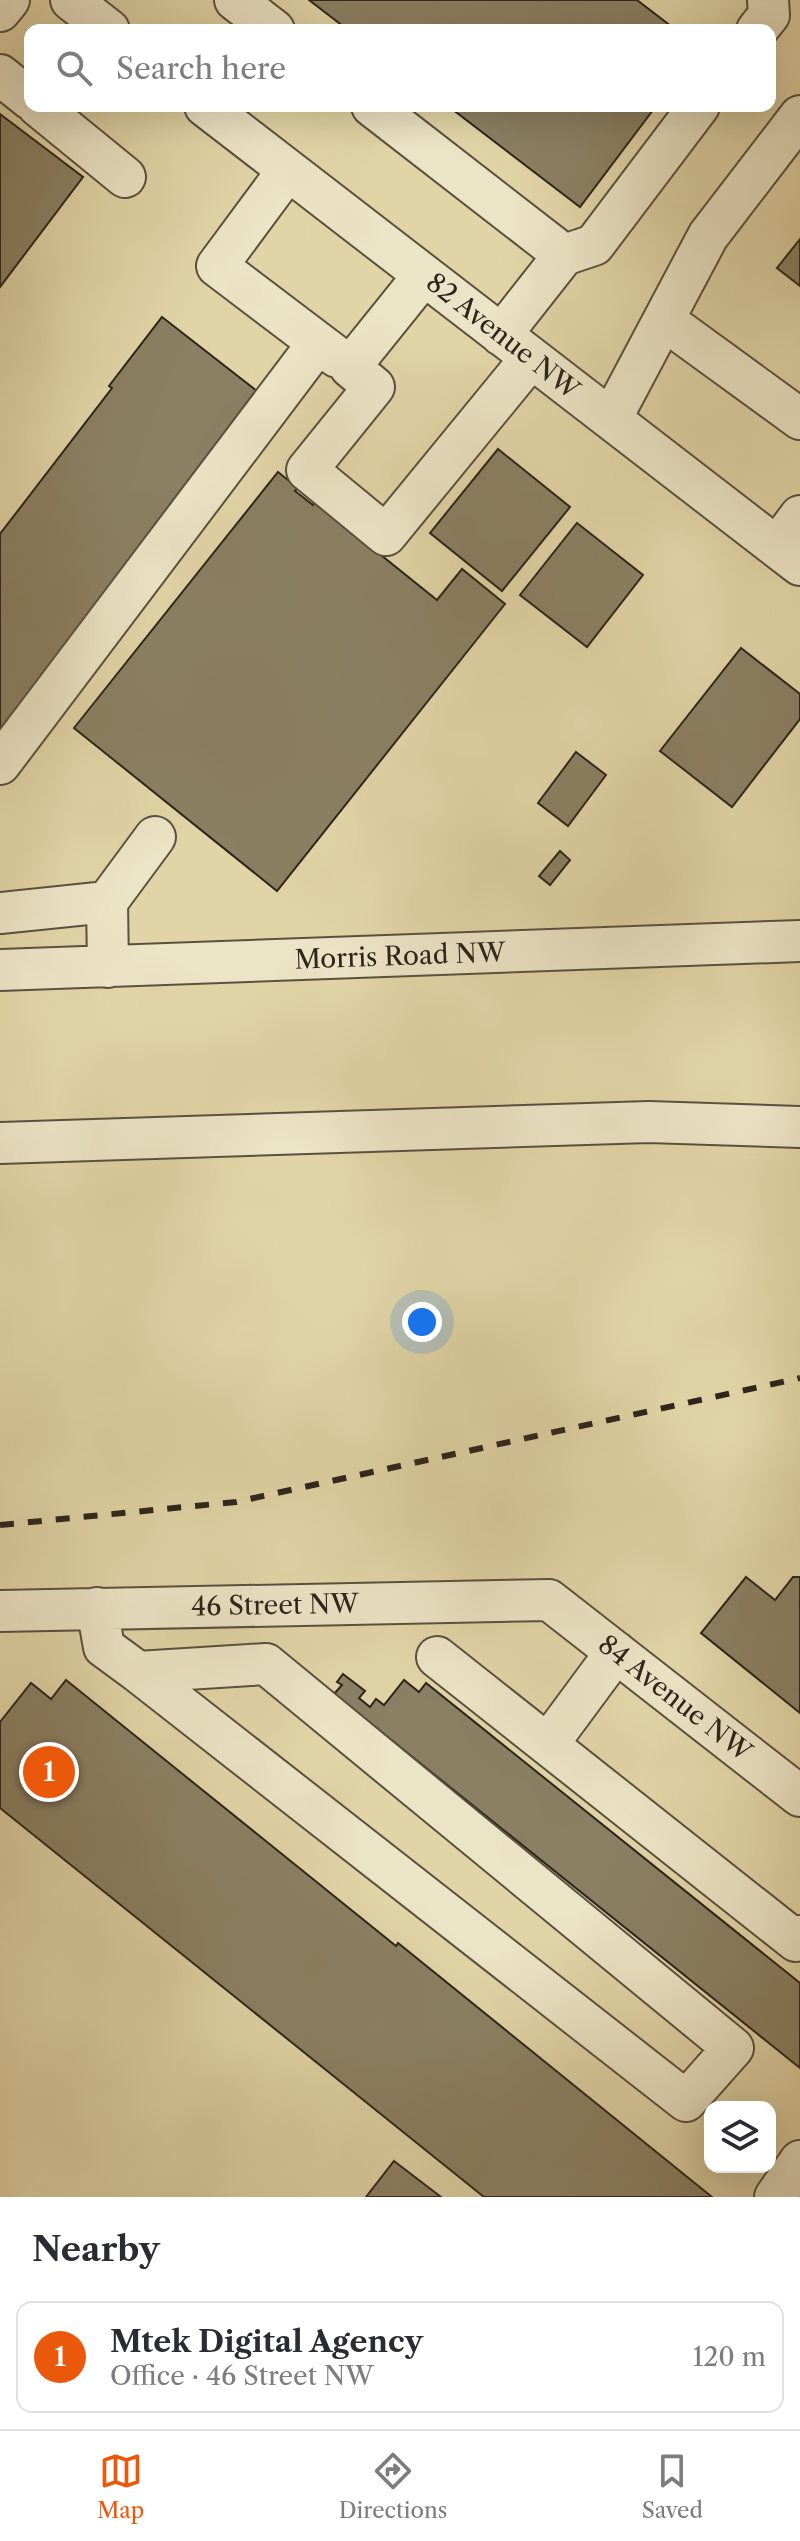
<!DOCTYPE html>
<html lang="en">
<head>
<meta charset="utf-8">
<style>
  :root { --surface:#fff; --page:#f2f2f3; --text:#2b2b33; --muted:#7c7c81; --line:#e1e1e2; --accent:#ea580c }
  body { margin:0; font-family:"Libre Caslon Text",serif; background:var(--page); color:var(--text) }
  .controls { position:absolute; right:24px; bottom:24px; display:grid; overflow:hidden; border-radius:16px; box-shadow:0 8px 32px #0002 }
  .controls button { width:72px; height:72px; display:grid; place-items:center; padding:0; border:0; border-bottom:2px solid var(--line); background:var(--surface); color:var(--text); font:40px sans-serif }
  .you { position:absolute; left:422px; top:1322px; width:28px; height:28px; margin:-20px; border:6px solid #fff; border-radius:50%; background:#1a73e8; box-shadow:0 0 0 12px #1a73e833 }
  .badge { display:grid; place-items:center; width:52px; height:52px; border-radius:50%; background:var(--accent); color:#fff; font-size:26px; font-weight:700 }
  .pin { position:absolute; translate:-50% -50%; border:4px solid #fff; box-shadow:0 2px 8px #0006 }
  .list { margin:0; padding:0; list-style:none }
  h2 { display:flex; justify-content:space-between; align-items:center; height:104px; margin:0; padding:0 32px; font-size:34px }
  h2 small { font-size:26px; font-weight:400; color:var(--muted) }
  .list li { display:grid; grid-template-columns:52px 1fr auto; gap:24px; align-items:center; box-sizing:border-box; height:112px; margin:0 16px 16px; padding:0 16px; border:2px solid var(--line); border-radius:16px }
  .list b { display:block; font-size:30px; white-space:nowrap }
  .list p { margin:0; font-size:26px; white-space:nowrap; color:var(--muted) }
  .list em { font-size:26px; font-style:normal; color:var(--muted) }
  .icon { flex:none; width:44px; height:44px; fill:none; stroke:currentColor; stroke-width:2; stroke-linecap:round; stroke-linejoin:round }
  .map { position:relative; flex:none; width:800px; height:2197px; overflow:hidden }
  .search { position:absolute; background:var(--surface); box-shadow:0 8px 32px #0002; left:24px; right:24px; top:24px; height:88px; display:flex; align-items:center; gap:20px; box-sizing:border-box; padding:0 28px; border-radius:16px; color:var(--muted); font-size:30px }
  .sheet { height:232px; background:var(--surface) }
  nav { display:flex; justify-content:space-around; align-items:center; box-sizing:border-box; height:112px; border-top:2px solid var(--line); background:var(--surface); font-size:22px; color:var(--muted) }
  nav a { display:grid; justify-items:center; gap:4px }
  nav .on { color:var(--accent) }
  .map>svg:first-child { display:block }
  .building { fill:#8b8064; stroke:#2d241c; stroke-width:2 }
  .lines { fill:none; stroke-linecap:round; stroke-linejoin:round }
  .minor-casing { stroke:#5a503f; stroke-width:44 }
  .minor { stroke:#ece4c6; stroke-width:40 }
  .rail { stroke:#2d241c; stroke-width:6; stroke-dasharray:14 14; stroke-linecap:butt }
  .labels { text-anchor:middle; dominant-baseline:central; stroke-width:6; stroke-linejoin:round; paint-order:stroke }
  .street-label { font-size:26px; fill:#2d241c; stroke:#ece4c6 }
</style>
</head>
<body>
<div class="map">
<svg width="800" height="2197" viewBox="0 0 800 2197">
  <rect width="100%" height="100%" fill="#e1d5a7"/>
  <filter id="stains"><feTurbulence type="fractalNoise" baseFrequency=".0025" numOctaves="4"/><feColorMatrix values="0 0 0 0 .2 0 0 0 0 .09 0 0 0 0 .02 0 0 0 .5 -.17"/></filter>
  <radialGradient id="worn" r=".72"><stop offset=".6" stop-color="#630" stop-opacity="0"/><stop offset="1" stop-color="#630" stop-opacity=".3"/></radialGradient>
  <path class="building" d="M309 0H637L676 30H348Z
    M448 106H656L580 207Z
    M0 114 83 177 0 287Z
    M800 239V286L777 268Z
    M162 317 257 391 210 452 214 455 0 731V534L112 388 109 386Z
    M498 449 570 507 502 591 430 533Z
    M278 472 298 488 295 491 313 505 315 502 437 600 462 569 505 604 277 891 74 728Z
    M577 523 643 575 587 647 520 595Z
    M741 648 800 694V719L732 807 660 751Z
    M576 752 606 775 568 826 538 803Z
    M560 851 570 860 550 885 539 876Z
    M746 1577 775 1600 793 1577H800V1713L701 1633Z
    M343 1674 365 1691 359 1698 370 1707 376 1699 384 1705 404 1680 419 1692 426 1683 800 1983V2068L334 1694 342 1685 337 1682Z
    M66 1680 396 1946 398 1943 712 2197H484L0 1808V1722L31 1683 51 1699Z
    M394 2161 441 2197H366Z"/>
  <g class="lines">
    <g class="minor-casing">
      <path id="minor" d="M71 0 109 30
        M235 0 274 30
        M0 11 9 0
        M757 30 769 15 768 0
        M0 75 30 99
        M38 106 125 177
        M205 106 800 565
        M372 106 564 255 501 335
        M288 170 217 266 337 357
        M564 255 594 245 699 106
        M424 275 350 367 374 387 307 470 386 535 531 358
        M664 320 800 419
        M611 419 708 236 800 116
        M777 547 800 516
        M0 764 318 343
        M107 902 155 837
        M0 913 107 902 108 967
        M0 970 800 941
        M0 1143 649 1122 800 1127
        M97 1608 104 1647 138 1672 266 1664 733 2048 686 2101 138 1672
        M0 1611 549 1600 800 1796
        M437 1657 796 1941 800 1936
        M548 1744 616 1652
        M775 2197 800 2161"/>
    </g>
    <use href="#minor" class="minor"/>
    <path class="rail" d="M0 1525 236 1502 800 1378"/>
  </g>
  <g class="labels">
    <g class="street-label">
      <text transform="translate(503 336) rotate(38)">82 Avenue NW</text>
      <text transform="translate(400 956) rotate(-2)">Morris Road NW</text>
      <text transform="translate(275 1605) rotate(-1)">46 Street NW</text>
      <text transform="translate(675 1698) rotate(38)">84 Avenue NW</text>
    </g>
  </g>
  <rect width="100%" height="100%" filter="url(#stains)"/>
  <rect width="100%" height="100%" fill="url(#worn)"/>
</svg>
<div class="controls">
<button><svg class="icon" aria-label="layers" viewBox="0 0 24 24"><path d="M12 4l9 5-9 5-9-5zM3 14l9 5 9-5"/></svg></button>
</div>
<div class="you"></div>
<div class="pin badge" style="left:49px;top:1772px">1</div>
<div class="search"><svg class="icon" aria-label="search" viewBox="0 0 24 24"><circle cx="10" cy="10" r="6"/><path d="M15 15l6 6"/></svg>Search here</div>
</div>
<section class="sheet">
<h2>Nearby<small></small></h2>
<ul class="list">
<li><span class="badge">1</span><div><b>Mtek Digital Agency</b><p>Office · 46 Street NW</p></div><em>120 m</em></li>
</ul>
</section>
<nav>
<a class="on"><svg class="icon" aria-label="map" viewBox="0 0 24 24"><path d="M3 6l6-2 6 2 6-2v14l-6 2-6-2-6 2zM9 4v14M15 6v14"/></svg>Map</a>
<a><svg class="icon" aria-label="directions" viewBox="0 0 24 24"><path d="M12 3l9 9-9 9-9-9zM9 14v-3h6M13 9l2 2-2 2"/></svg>Directions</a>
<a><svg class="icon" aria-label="saved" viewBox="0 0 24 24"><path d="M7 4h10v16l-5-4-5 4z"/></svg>Saved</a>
</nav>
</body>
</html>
